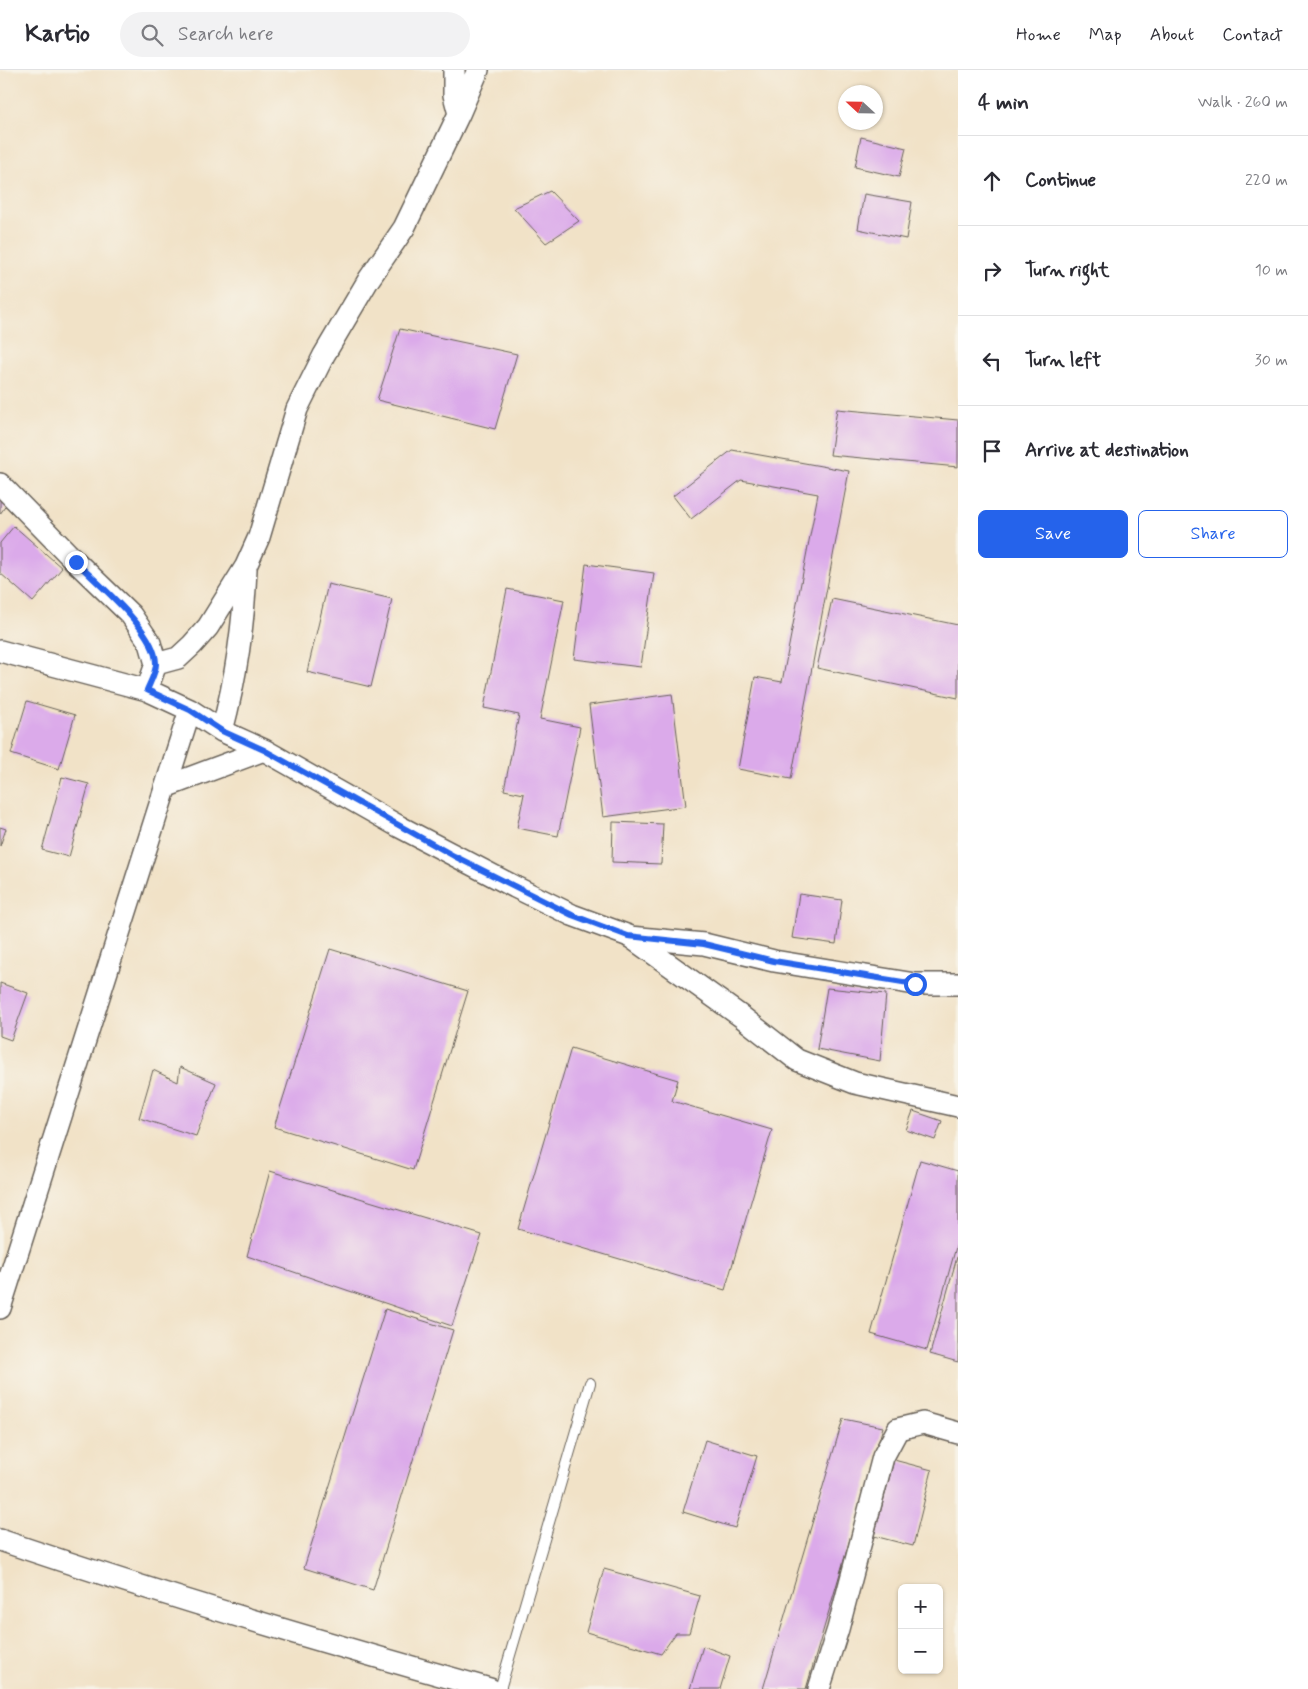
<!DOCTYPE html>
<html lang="en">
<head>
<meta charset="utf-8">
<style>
  :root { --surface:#fff; --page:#f2f2f3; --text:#2b2b33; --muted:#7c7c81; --line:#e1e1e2; --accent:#2563eb }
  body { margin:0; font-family:Mynerve,sans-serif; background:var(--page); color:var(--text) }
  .controls { position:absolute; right:15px; bottom:15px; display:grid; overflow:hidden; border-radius:8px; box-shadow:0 1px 4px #0004 }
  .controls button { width:45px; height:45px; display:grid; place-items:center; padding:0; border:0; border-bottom:1px solid var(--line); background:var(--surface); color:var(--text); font:25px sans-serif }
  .compass { position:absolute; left:838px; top:15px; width:45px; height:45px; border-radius:50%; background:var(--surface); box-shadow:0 1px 4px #0004; rotate:292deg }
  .stop { position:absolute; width:15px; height:15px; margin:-11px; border:4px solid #2563eb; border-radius:50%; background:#fff }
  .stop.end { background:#2563eb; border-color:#fff; box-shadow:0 1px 5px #0008 }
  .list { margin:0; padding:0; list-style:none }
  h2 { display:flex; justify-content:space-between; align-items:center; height:65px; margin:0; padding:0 20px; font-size:21px }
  h2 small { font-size:16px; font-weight:400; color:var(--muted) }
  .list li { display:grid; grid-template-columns:32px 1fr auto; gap:15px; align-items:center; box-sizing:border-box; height:90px; padding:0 20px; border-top:1px solid var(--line) }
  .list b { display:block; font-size:19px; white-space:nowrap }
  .list em { font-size:16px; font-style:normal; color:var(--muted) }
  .actions { display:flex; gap:10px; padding:15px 20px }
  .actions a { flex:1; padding:11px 0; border:1px solid var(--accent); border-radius:8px; text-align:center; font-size:18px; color:var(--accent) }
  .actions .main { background:var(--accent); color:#fff }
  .icon { flex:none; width:28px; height:28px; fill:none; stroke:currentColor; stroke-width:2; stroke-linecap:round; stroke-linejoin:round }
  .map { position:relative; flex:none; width:958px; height:1619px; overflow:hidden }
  header { display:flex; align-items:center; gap:30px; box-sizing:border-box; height:70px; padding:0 25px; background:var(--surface); border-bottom:1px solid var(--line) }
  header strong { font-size:24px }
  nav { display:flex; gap:28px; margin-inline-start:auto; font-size:18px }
  .search { width:350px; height:45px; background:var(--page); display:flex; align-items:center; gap:12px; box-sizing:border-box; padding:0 18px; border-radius:28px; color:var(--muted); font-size:19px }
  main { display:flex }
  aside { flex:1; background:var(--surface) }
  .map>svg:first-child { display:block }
  .building { fill:#dbaaea }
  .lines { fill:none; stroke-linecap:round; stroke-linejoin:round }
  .service-casing { stroke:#676158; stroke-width:12 }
  .minor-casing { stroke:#676158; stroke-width:24 }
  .service { stroke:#fff; stroke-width:10 }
  .minor { stroke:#fff; stroke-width:21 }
  .route { stroke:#2563eb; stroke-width:6 }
</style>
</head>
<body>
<header>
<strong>Kartio</strong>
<div class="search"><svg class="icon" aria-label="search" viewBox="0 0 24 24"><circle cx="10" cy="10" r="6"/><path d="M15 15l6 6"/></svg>Search here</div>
<nav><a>Home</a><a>Map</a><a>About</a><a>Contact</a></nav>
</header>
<main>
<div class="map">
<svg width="958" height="1619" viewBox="0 0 958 1619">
  <rect width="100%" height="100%" fill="#f7f3e8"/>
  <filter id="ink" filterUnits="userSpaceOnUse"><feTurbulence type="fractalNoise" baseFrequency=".02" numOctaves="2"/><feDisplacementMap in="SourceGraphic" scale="10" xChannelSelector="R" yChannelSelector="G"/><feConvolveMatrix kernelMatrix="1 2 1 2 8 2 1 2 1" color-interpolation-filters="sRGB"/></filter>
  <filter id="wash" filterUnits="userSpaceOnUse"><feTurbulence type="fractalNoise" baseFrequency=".0096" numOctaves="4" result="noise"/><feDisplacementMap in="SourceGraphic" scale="20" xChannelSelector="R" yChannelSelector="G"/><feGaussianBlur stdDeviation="1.12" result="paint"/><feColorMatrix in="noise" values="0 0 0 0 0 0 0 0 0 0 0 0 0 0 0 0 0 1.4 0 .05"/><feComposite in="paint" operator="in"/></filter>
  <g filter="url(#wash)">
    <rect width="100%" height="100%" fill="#f1e2c7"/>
    <g id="blocks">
      <path class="building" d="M861 67 906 78 899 107 855 97Z
        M550 121 579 151 546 173 514 138Z
        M864 124 912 132 906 169 858 159Z
        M400 259 517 284 495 359 377 330Z
        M837 339 958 350V397L830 385Z
        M732 380 849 401 791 709 738 699 755 607 782 612 818 424 741 410 691 449 673 426Z
        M0 425 9 431 0 444Z
        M14 456 62 498 33 532 0 503V473Z
        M586 494 654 503 641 597 574 589Z
        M328 514 392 529 371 617 307 602Z
        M507 519 564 530 540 649 580 657 558 766 517 758 524 724 504 720 519 645 484 638Z
        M832 529 958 555V628L817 598Z
        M672 624 686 736 603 747 589 635Z
        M27 631 75 645 59 699 11 684Z
        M62 707 89 714 69 787 42 780Z
        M613 752 663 754 661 794 612 792Z
        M0 757 6 759 0 776Z
        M799 824 842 830 836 874 792 868Z
        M330 879 468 921 413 1100 274 1057Z
        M0 913 28 923 11 970 0 966Z
        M827 918 886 924 880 991 817 979Z
        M571 978 678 1010 672 1031 772 1060 725 1220 518 1159Z
        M180 997 216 1013 196 1066 139 1048 153 1000 178 1012Z
        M913 1041 942 1051 935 1070 906 1060Z
        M920 1090 958 1101V1170L927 1280 871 1264Z
        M270 1101 482 1165 452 1256 247 1186Z
        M957 1187H958V1292L930 1284Z
        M385 1239 453 1260 373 1520 304 1498Z
        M843 1349 883 1357 806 1619H763Z
        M705 1370 757 1386 735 1458 683 1442Z
        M894 1390 932 1400 913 1476 874 1466Z
        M604 1499 700 1526 689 1563H676L661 1584 586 1562Z
        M703 1576 730 1586 720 1619H690Z"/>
    </g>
  </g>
  <g filter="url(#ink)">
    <use href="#blocks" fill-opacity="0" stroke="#676158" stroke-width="1"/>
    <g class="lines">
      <g class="service-casing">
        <path id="service" d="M500 1619 590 1313"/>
      </g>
      <g class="minor-casing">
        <path id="minor" d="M454 0V25L459 44
          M0 414 76 492 131 545 150 573 156 594 151 608
          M0 581 147 620 190 640 222 661 264 680 400 757 515 817 572 845 629 866 742 947 797 990 855 1013 958 1036
          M156 594 178 588 192 575 208 557 246 496 259 467 297 339 324 285 369 209 404 158 459 44 478 0
          M222 661C236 608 244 553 246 499
          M165 717 264 680
          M630 867 704 874 774 891 915 914H958
          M0 1238 190 640
          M0 1470C162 1525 325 1573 490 1619
          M819 1619 838 1559 883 1387 898 1359 923 1353 958 1363"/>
      </g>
      <use href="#service" class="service"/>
      <use href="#minor" class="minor"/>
    </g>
  </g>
  <g class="lines" filter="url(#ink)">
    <path class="route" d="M76 492C98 514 157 562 156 594 156 602 150 613 147 620L190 640 222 661 264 680 454 786 572 845 628 866 704 874 774 891 915 914"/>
  </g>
</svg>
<div class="controls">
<button>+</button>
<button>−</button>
</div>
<svg class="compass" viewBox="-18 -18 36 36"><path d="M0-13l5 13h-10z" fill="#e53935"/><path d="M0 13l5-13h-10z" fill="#7c7c81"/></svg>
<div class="stop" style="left:915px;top:914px"></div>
<div class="stop end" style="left:76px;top:492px"></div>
</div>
<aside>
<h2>4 min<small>Walk · 260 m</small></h2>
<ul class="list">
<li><svg class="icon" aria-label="ahead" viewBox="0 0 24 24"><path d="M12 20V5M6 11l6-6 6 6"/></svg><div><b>Continue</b></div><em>220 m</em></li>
<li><svg class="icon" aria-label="right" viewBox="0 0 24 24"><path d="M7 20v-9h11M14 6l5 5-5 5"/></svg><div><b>Turn right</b></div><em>10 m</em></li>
<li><svg class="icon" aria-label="left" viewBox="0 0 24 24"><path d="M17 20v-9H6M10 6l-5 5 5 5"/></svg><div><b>Turn left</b></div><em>30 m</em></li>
<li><svg class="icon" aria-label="arrive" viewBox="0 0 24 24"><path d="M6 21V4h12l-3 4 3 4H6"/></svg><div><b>Arrive at destination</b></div></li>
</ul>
<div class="actions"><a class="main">Save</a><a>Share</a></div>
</aside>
</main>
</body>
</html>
